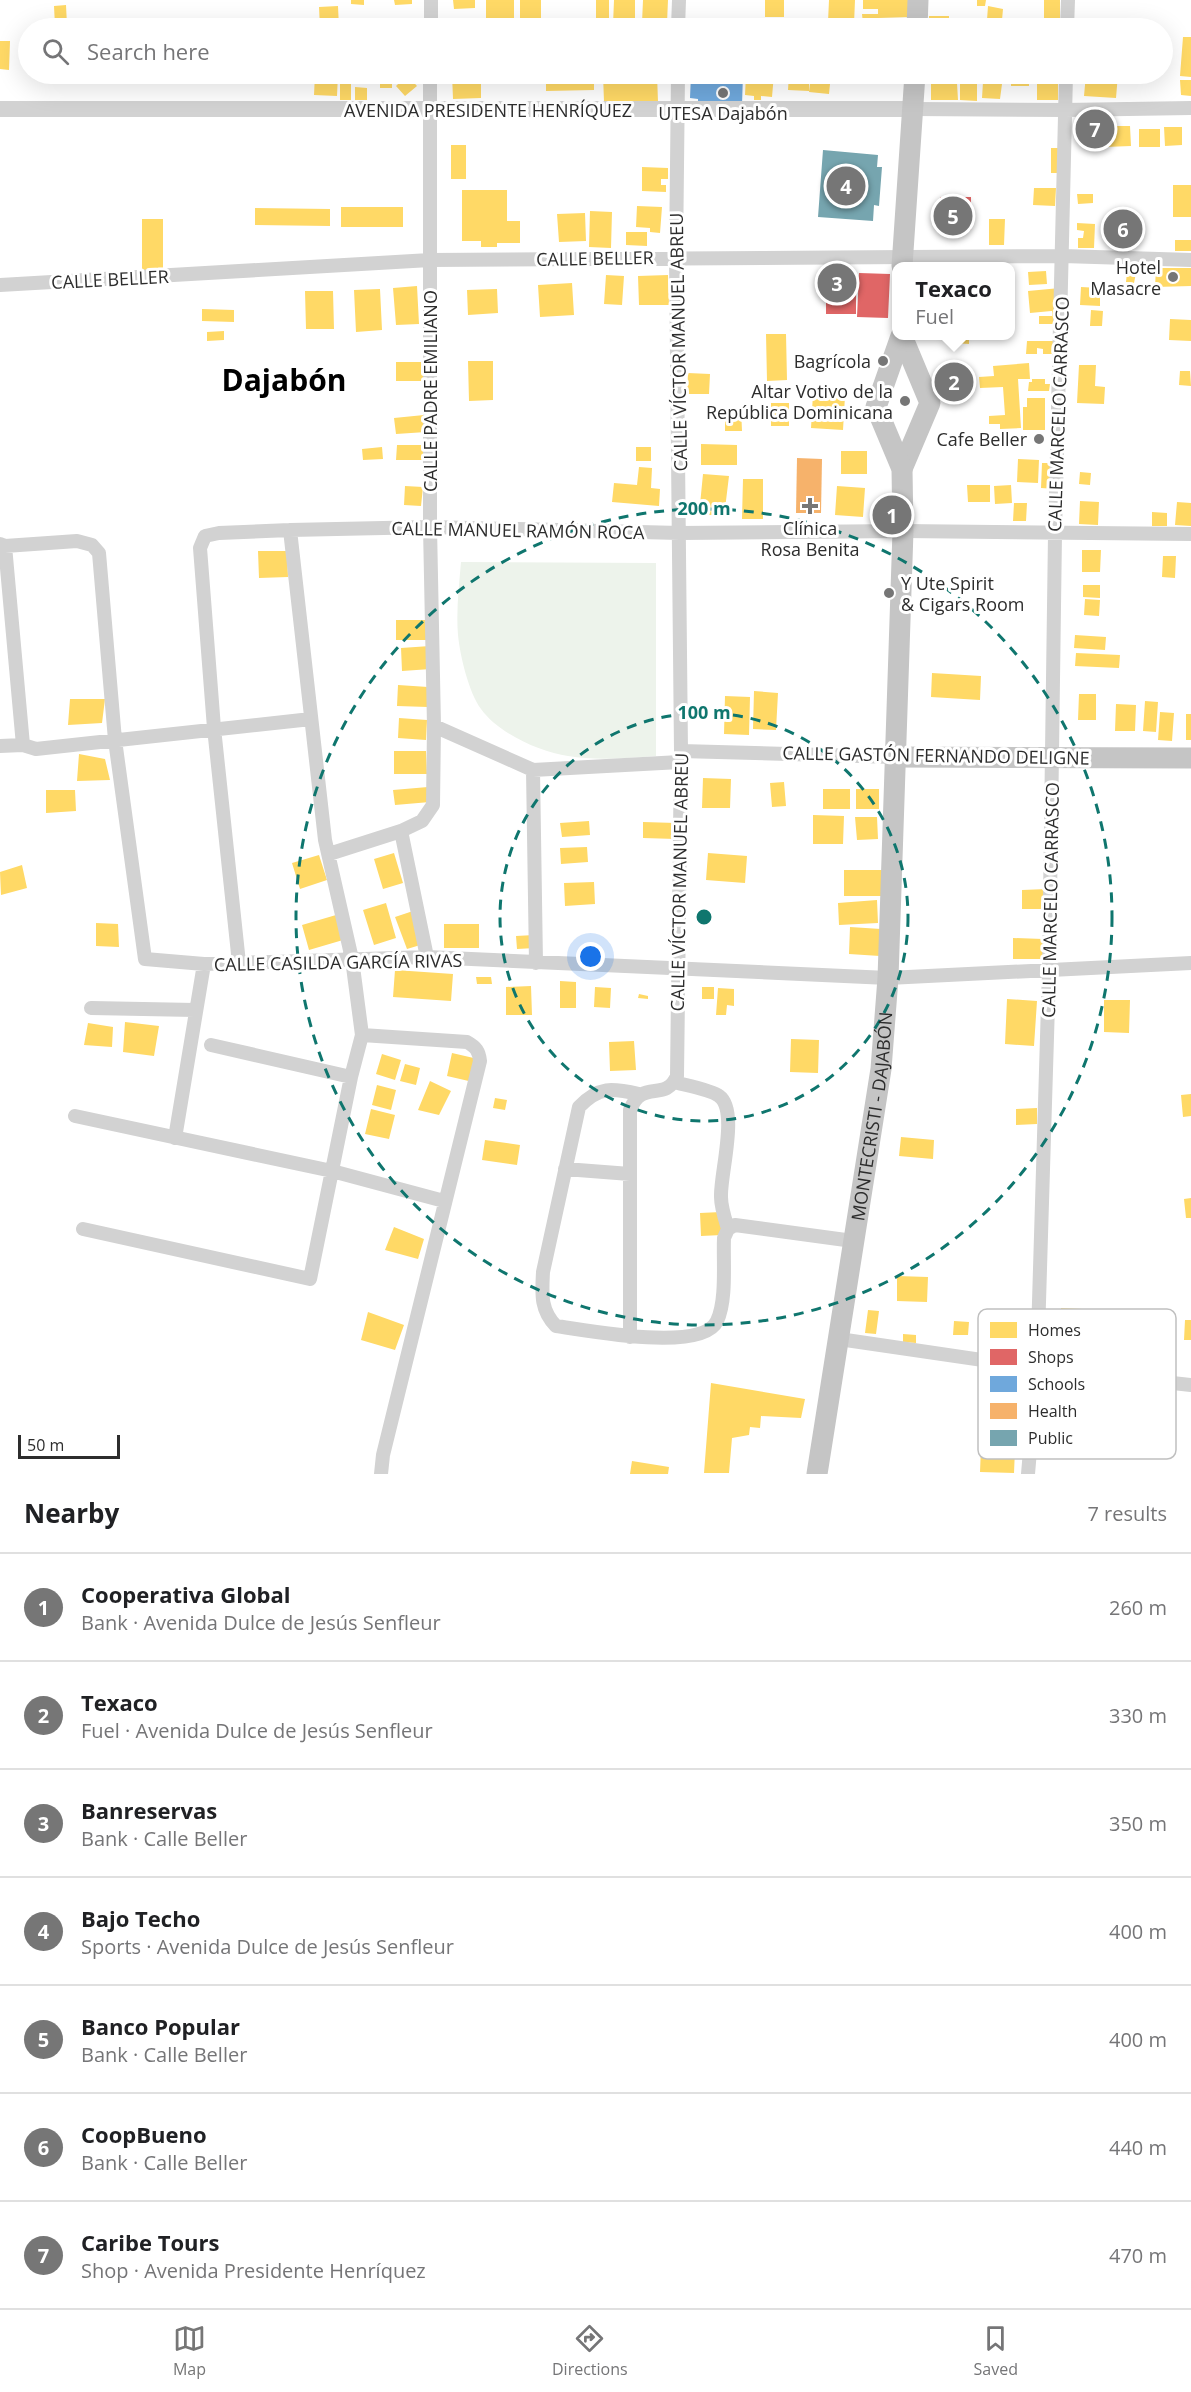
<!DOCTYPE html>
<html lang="en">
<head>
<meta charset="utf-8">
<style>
  :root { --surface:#fff; --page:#f6f6f6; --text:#202124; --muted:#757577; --line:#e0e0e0; --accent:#767676 }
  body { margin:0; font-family:"Open Sans",sans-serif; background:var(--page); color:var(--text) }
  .scale { position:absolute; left:18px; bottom:15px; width:102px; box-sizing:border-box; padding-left:6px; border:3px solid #2d2d2d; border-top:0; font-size:16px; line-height:21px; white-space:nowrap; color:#2d2d2d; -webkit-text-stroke:4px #fff; paint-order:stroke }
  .you { position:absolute; left:591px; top:957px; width:21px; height:21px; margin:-15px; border:4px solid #fff; border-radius:50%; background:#1a73e8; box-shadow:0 0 0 9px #1a73e833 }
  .badge { display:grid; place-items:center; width:39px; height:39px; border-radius:50%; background:var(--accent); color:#fff; font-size:20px; font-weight:700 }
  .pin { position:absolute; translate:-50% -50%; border:3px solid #fff; box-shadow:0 2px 6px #0006 }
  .popup { position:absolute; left:892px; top:262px; width:123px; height:78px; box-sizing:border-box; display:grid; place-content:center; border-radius:12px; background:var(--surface); filter:drop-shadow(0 2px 4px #0005); font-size:20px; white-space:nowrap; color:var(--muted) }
  .popup b { font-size:22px; color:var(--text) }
  .popup::after { content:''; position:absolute; left:50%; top:100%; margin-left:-12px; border:12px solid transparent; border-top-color:var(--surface) }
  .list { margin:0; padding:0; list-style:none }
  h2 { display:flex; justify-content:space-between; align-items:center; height:78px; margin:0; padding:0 24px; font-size:26px }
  h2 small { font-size:20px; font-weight:400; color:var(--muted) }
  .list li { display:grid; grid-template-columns:39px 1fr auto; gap:18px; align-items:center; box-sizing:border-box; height:108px; padding:0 24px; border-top:2px solid var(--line) }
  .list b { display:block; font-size:22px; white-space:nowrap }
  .list p { margin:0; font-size:20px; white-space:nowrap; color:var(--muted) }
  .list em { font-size:20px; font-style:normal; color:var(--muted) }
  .icon { flex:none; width:33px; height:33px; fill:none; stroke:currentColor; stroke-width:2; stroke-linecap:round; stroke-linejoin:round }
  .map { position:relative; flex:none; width:1191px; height:1474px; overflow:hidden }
  .search { position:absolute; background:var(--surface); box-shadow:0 6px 24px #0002; left:18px; right:18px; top:18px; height:66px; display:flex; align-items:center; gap:15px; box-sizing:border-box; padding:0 21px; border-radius:33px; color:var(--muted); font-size:22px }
  .sheet { height:834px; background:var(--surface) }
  nav { display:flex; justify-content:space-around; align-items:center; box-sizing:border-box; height:84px; border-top:2px solid var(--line); background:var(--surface); font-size:16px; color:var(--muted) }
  nav a { display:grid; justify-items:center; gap:3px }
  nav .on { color:var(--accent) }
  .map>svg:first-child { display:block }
  .green { fill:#edf3eb }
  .homes { fill:#ffd966 }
  .shops { fill:#e06666 }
  .schools { fill:#6fa8dc }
  .health { fill:#f6b26b }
  .public { fill:#76a5af }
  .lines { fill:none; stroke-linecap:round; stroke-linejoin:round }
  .minor { stroke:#d2d2d2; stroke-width:14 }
  .tertiary { stroke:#d2d2d2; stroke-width:16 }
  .primary { stroke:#c5c5c5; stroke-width:21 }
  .ring { fill:none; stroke:#0f766e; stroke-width:3; stroke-dasharray:10 8 }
  .poi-dot { fill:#767676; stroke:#fff; stroke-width:2 }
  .labels { text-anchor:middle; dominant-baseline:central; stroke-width:6; stroke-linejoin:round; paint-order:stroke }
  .street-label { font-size:18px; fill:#2d2d2d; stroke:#fff }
  .poi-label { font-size:18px; fill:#2d2d2d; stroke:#fff; text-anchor:end }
  .town-label { font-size:30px; font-weight:bold; fill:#000; stroke:#fff }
  .key { fill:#fff; stroke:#c0c0c0; stroke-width:1.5 }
  .key-label { font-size:16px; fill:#2d2d2d }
  .centre { fill:#0f766e; stroke:#fff; stroke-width:3 }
  .ring-label { font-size:18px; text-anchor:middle; font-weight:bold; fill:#0f766e; stroke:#fff; stroke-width:6; stroke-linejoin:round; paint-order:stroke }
</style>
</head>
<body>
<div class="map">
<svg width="1191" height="1474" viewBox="0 0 1191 1474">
  <rect width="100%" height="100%" fill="#fff"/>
  <path class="green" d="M461 562 656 563V756C627 758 597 761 568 756 540 752 498 733 481 709 469 693 460 656 458 635 456 611 459 586 461 562Z"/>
  <path class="homes" d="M351 0H364V5L351 4Z
    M394 0H412V4L395 5Z
    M453 0H475V8L454 9Z
    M486 0H514V18H486Z
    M520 0H541V21L520 22Z
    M596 0H609V20H596Z
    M614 0H635V25H613Z
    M643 0H668L667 23H642Z
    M765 0H784V17H765Z
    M829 0H855L854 24 828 22Z
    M863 0H910V17L878 18V24H875L874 19H868V24H863L862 14H878V9H863Z
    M977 0H986L985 6H977Z
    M1044 0H1060V19H1044Z
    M66 5 67 25 55 26 54 6Z
    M338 6 339 28H320L319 7Z
    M988 6 1003 9 1002 20H987Z
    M929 16H949V28H929Z
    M403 20H415V28H402Z
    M1044 22H1061V28H1044Z
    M1025 23 1041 24V28H1025Z
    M1183 37H1191V77L1180 76Z
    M0 41H10L9 70 0 69Z
    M315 74H338L337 96 314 95Z
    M370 74H392V88H380V83H370Z
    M452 74H481V98L453 99Z
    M546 74H594V90L546 91Z
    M603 74H657L658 102H604Z
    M766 74H774L772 97 761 96V100H754V96L745 95 746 75 765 77Z
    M789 74H809V91L788 90Z
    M811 74H831L829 94 809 92Z
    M931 74H958V79H931Z
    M1011 74H1029V86H1011Z
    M1037 74H1058V100H1037Z
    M1086 74H1118L1116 98 1084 96Z
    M407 75 417 86 405 96 396 86Z
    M1180 80H1191V96L1181 95Z
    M340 82H351V100H340Z
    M983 82 1002 84 1000 99 982 98Z
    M931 83H957L958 100H931Z
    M960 83H977V101L960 100Z
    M355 87 367 88V100H355Z
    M1104 126H1130L1131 146 1105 147Z
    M1164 127H1182V145L1165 146Z
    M1139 129H1160V147H1139Z
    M451 145H466V179H451Z
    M1051 148H1066L1065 173H1051Z
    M642 167 668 168V179H661V185H666V192L642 191Z
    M1173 185H1191V217H1173Z
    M1034 188H1056L1055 206 1033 205Z
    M462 190H507V221H520V243H497V247H481V241H462Z
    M1077 194H1093V203L1078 204Z
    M637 206 662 207 660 233 650 232V228L636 227Z
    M341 207H403V227H341Z
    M255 208 330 209V226L255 225Z
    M590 211 612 212 611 248 589 247Z
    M585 213 586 241 559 242 557 214Z
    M142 219H163V270H142Z
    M989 219H1005L1004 245H989Z
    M1077 223 1095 224 1094 248H1078V238H1083L1084 231 1077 230Z
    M626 232H647V246L626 245Z
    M1175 240H1191V251H1175Z
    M1156 268H1191V286L1155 287Z
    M1046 271 1047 284 1029 285 1028 272Z
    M1127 272 1136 273 1134 283 1126 282Z
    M606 275 624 276 622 305 604 304Z
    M668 275 669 305H639L638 276Z
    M572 283 574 315 540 317 538 285Z
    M417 286 419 324 396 325 393 288Z
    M1081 287 1100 288V306L1080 305Z
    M1060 288 1062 310 1030 313 1028 291Z
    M380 289 382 330 356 332 354 290Z
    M497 289 498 313 468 315 467 290Z
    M305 291H333L334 329H306Z
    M202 309 234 310V322L202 321Z
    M1091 310 1103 311 1102 326H1090Z
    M1052 311H1061V324H1039V316H1052Z
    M1170 319 1191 320V341L1169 340Z
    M224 331V340L207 341V332Z
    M766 334H786L787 380 767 381Z
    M955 336H969V344L954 343Z
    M1027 341H1055L1054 354H1043V349L1037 348V354H1026Z
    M468 361H493V400L469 401Z
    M396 362H423V381H396Z
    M1029 363 1030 379H1018L1021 428 1000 429V424H989V416L1005 415 1003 387 980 388 979 377 994 376 993 366Z
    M1079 365H1096L1095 386 1105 387 1104 404 1077 403Z
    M1180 371H1190L1191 386 1179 385Z
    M688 373 710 374 709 394H687Z
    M1032 379H1045V384H1050L1049 391H1028L1029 382H1032Z
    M813 394 845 396 843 430 811 428Z
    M1027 398H1045V430H1023V407H1027Z
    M771 403H789V426H771Z
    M725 408H741L742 431H725Z
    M424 415 426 432 396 434 394 418Z
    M701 444 737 445V465H701Z
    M397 445H426L425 460H396Z
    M382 447 383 459 363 460 362 449Z
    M636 447H651V461H636Z
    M841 451H867V474H841Z
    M1018 459 1039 460 1038 483 1017 482Z
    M1042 463H1057L1056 489 1041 488Z
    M639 467 652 468 651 488 660 489 659 506 612 502 614 483 637 485Z
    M1080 472 1091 473 1090 485 1079 484Z
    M703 474 729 476 725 509 719 511 718 515H699Z
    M743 479H763V519H742Z
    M967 485H990V502H968Z
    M1011 485 1012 503 995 504 994 486Z
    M405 486 423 487 421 506 404 505Z
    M837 486 865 488 863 517 835 515Z
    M1080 501 1099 502 1098 525 1079 524Z
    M1177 502 1191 503V526L1175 525Z
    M1014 503H1027L1026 521H1013Z
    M1152 512 1167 513V526H1152Z
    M1082 550H1101L1100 572H1082Z
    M258 551H287L288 577 259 578Z
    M1163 556H1176L1175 578 1162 577Z
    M1083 585H1100V598L1083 597Z
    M1085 599 1100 600 1099 616 1084 615Z
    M396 620H428V640H396Z
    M1075 635 1106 637 1105 650 1074 648Z
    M430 646 431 669 402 671 401 648Z
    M1076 653 1120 655 1119 668 1075 666Z
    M932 673 981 676 980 700 931 697Z
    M398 685 428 687V707L397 706Z
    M754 691 778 693 776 730 753 729Z
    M1079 694H1096V720H1078Z
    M725 696 750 697 749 735 724 734Z
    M70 699H105L102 723 68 725Z
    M1145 701 1158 702 1156 732 1143 731Z
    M1116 704 1136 705 1135 731H1115Z
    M1160 712 1174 713 1172 741 1158 740Z
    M1186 714H1191V740H1186Z
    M399 718 427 720 426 740 398 738Z
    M394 751H426L427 774H394Z
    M79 754 105 759 110 780 77 781Z
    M703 778 731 779 730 808H702Z
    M784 782 786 806 772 807 770 783Z
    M428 787 430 802 395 805 393 790Z
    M823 789H850V809H823Z
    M856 789H879V809H856Z
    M46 790H75L76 811 46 813Z
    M813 815 844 816 843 844H813Z
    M855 817H877L878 839 857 840Z
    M589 821 590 835 562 837 560 823Z
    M643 822 676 823V839L643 838Z
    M587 847 588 862 561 864 560 848Z
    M394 853 403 883 383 889 374 859Z
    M708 853 747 856 745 883 706 880Z
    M319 855 327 880 300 889 292 863Z
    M22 865 27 888 1 895 0 872Z
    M844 870H886V896H844Z
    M594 882 595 904 565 906 564 883Z
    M1047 889V909H1022V890Z
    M877 900 878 923 839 925 838 903Z
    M386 903 396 938 374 945 363 910Z
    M416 910 427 943 407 949 395 917Z
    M336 915 343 940 309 950 302 925Z
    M96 923 118 924 119 947 96 946Z
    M444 924H479V948H444Z
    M850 927 881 929 880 956 849 954Z
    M534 935 535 948 517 949 516 936Z
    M1013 938 1043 939V959H1013Z
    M395 970 453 974 451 1001 393 997Z
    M476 977H491L492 984H477Z
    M560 981 576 982V1008H560Z
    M531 986 532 1015H506V987Z
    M595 987 611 988 610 1008 594 1007Z
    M702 987H714V999H702Z
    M718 988 734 989V1006L727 1005 726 1015H716Z
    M639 994 648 996V999L638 998Z
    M1007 999 1037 1001 1034 1046 1005 1044Z
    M1104 1000H1130L1129 1033 1104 1032Z
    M125 1022 159 1026 154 1056 123 1052Z
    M88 1023 113 1027 112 1047 84 1045Z
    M791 1039 819 1040 818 1073 790 1072Z
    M634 1041 636 1070 610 1071 609 1042Z
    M452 1053 478 1059 473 1082 447 1076Z
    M382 1054 401 1060 395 1080 376 1074Z
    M405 1064 420 1068 416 1085 400 1081Z
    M430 1081 451 1091 439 1115 418 1110Z
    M377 1085 396 1090 391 1110 372 1105Z
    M1191 1094V1116L1183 1117 1181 1095Z
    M495 1098 507 1100 505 1110 493 1108Z
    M1037 1108V1124L1016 1125V1109Z
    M371 1109 395 1115 389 1139 365 1134Z
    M901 1137 934 1140 933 1159 899 1156Z
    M485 1140 520 1145 517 1165 482 1160Z
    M1191 1198V1218H1186L1184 1199Z
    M721 1212 722 1235 701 1236 700 1213Z
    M394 1227 424 1239 418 1259 385 1250Z
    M897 1276 928 1277 927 1302 897 1301Z
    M1061 1308 1083 1309 1082 1337 1060 1336Z
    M868 1310 879 1311 876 1334 865 1333Z
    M1022 1310H1036L1034 1356 1019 1355Z
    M368 1312 404 1325 395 1350 361 1340Z
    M998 1319 1017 1320 1016 1347 996 1346Z
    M1185 1320H1191V1340H1184Z
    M954 1321 969 1322 968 1335H953Z
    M1136 1325 1167 1328 1163 1367 1133 1364Z
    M1107 1332 1129 1334 1125 1368 1104 1366Z
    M903 1334 916 1335V1343L903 1342Z
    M1054 1340 1086 1346 1083 1364 1051 1358Z
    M711 1383 805 1399 801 1418 761 1416 760 1428 750 1427 749 1435 732 1438 729 1473H704Z
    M1099 1390H1124V1411L1115 1410V1420L1098 1419Z
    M1155 1392 1168 1393 1167 1409 1155 1408Z
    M981 1447 1015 1449 1014 1473 980 1472Z
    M632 1461 669 1467 668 1474H630Z"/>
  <path class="shops" d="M940 197H971V230H940Z
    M1113 222 1128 223 1127 238 1112 237Z
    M859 273 890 274 888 318 857 317Z
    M826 274H856V314H826Z
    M949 373 964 374V391H948Z"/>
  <path class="schools" d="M691 74H743L742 105 698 104V99L690 98Z"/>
  <path class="health" d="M797 458 822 459 821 513H796Z"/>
  <path class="public" d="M823 150 878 155 877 167H882L879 206 874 205 873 221 818 217Z"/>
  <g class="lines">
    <path class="minor" d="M431 28V0
      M678 28 679 0
      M1067 28 1068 0
      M913 109 1065 110 1191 108
      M0 285 430 260 1063 256 1191 260
      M0 544 5 546 77 541 92 545 99 553 115 740 145 959 204 964 427 957 888 978 1191 963
      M5 546 23 745 36 749 311 719
      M434 726 533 770 680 762
      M0 746 23 745
      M681 751 894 757
      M533 770 536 963
      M401 831 427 957
      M329 854 401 831 422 821 433 805 434 726 430 527V74
      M239 963 214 728 200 548 205 536 219 533 290 530 430 527 680 533 903 531 1191 534
      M91 1008 195 1010
      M362 1035 467 1042C476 1047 479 1051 480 1061L383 1455 381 1474
      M211 1045 351 1077
      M674 1082C685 1085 712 1090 719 1096 739 1110 720 1174 721 1197 721 1207 725 1219 728 1229
      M639 1094C612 1088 599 1086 579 1107L543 1272C542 1293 540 1310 556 1326 586 1330 702 1353 717 1321 727 1300 723 1262 724 1238L728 1229 735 1225 853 1241
      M75 1116 332 1171 444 1201
      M175 1138 204 964
      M565 1169 630 1174
      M83 1229 310 1279 351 1077 362 1035 352 959 325 840 290 530
      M630 1337V1110C642 1078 665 1103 677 1076L681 751 676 258 678 74
      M839 1339 1037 1368 1191 1385
      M1028 1474 1037 1368 1049 971 1055 534 1066 74"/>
    <path class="tertiary" d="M0 109H913"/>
    <g class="primary">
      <path d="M917 28 918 0"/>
      <path d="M902 266 915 74"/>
      <path d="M902 336 930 403 902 469"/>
      <path d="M894 757 1191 758"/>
      <path id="s1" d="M817 1474 881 1069 888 978 903 531 902 469 876 407 901 336"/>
    </g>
  </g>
  <g class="ring">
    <circle cx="704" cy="917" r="204"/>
    <circle cx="704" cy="917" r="408"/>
  </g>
  <g class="poi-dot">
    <circle cx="723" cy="93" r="6"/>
    <circle cx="1173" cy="277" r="6"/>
    <circle cx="883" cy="361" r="6"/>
    <circle cx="905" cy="401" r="6"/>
    <circle cx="1039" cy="439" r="6"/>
    <path d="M807 497h6v6h6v6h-6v6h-6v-6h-6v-6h6z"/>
    <circle cx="889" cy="593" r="6"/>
  </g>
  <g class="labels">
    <g class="street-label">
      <text x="488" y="110">AVENIDA PRESIDENTE HENRÍQUEZ</text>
      <text transform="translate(595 258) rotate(-1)">CALLE BELLER</text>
      <text transform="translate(110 279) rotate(-3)">CALLE BELLER</text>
      <text transform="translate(678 342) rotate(-91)">CALLE VÍCTOR MANUEL ABREU</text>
      <text transform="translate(430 391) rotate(-90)">CALLE PADRE EMILIANO</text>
      <text transform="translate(1058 414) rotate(-88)">CALLE MARCELO CARRASCO</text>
      <text transform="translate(518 530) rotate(1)">CALLE MANUEL RAMÓN ROCA</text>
      <text transform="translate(936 755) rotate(1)">CALLE GASTÓN FERNANDO DELIGNE</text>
      <text transform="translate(679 882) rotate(-89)">CALLE VÍCTOR MANUEL ABREU</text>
      <text transform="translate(1050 900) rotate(-89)">CALLE MARCELO CARRASCO</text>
      <text transform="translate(338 962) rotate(-1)">CALLE CASILDA GARCÍA RIVAS</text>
      <text stroke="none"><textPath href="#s1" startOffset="362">MONTECRISTI - DAJABÓN</textPath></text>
    </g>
    <g class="poi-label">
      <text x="723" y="113" text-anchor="middle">UTESA Dajabón</text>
      <text x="1161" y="267">Hotel<tspan x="1161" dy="21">Masacre</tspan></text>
      <text x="871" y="361">Bagrícola</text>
      <text x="893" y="391">Altar Votivo de la<tspan x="893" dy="21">República Dominicana</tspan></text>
      <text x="1027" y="439">Cafe Beller</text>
      <text x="810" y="528" text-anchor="middle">Clínica<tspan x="810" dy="21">Rosa Benita</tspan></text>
      <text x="901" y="583" text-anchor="start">Y Ute Spirit<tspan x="901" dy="21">&amp; Cigars Room</tspan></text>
    </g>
    <g class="town-label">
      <text x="284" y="379">Dajabón</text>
    </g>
  </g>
  <rect x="978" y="1309" width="198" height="150" rx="9" class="key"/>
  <rect x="990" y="1322" width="27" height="16" fill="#ffd966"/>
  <rect x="990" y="1349" width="27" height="16" fill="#e06666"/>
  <rect x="990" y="1376" width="27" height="16" fill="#6fa8dc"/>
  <rect x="990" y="1403" width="27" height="16" fill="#f6b26b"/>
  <rect x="990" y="1430" width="27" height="16" fill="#76a5af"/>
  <g class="key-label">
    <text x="1028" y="1336">Homes</text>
    <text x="1028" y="1363">Shops</text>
    <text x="1028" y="1390">Schools</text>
    <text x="1028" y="1417">Health</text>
    <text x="1028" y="1444">Public</text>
  </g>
  <circle cx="704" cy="917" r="9" class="centre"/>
  <g class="ring-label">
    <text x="704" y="515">200 m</text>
    <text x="704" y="719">100 m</text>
  </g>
</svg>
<div class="scale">50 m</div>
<div class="you"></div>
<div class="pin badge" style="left:892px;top:515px">1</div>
<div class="pin badge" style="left:954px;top:382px">2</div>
<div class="popup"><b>Texaco</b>Fuel</div>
<div class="pin badge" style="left:837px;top:283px">3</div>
<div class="pin badge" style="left:846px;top:186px">4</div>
<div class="pin badge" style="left:953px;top:216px">5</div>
<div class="pin badge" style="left:1123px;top:229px">6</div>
<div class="pin badge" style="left:1095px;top:129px">7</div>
<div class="search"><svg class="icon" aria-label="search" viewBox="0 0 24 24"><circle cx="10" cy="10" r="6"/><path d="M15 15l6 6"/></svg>Search here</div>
</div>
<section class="sheet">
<h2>Nearby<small>7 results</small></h2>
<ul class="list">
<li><span class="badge">1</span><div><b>Cooperativa Global</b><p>Bank · Avenida Dulce de Jesús Senfleur</p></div><em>260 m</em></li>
<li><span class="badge">2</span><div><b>Texaco</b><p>Fuel · Avenida Dulce de Jesús Senfleur</p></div><em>330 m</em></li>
<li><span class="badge">3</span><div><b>Banreservas</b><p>Bank · Calle Beller</p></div><em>350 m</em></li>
<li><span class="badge">4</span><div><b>Bajo Techo</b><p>Sports · Avenida Dulce de Jesús Senfleur</p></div><em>400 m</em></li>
<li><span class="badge">5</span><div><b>Banco Popular</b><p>Bank · Calle Beller</p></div><em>400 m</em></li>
<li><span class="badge">6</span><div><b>CoopBueno</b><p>Bank · Calle Beller</p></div><em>440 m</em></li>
<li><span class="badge">7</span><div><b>Caribe Tours</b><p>Shop · Avenida Presidente Henríquez</p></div><em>470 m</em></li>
</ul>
</section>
<nav>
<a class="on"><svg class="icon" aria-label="map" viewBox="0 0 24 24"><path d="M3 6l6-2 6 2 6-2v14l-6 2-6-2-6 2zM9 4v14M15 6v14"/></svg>Map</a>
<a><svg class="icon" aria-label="directions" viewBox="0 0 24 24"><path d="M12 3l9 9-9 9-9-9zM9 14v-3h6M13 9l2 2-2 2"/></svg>Directions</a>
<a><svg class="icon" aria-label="saved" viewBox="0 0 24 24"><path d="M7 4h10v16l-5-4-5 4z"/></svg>Saved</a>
</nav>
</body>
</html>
